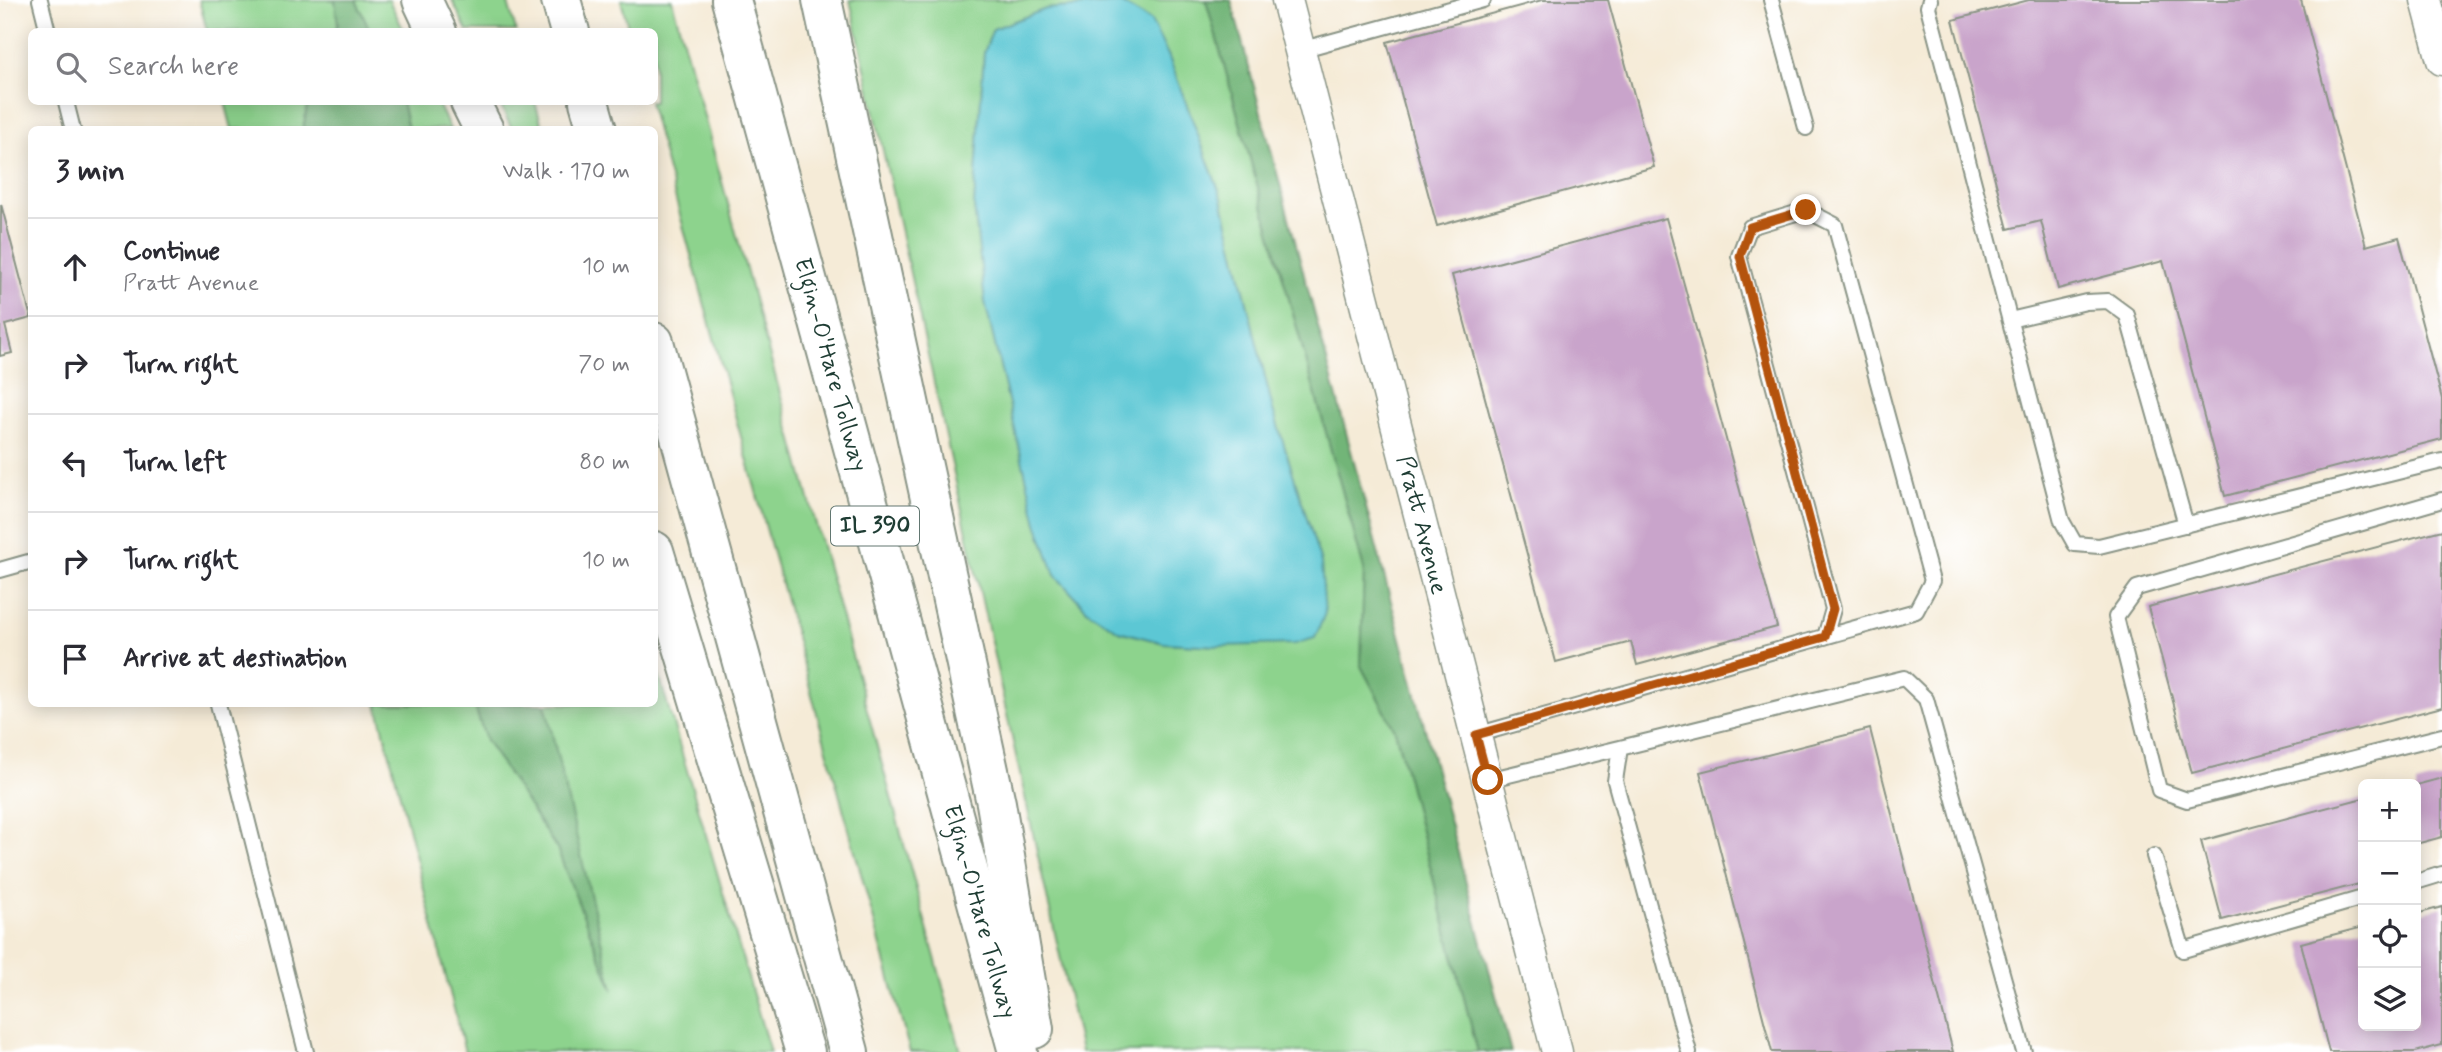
<!DOCTYPE html>
<html lang="en">
<head>
<meta charset="utf-8">
<style>
  :root { --surface:#fff; --page:#f7f7f7; --text:#2b2b33; --muted:#7c7c81; --line:#e1e1e2 }
  body { margin:0; font-family:Mynerve,sans-serif; background:var(--page); color:var(--text) }
  .controls { position:absolute; right:21px; bottom:21px; display:grid; overflow:hidden; border-radius:10px; box-shadow:0 4px 18px #0003 }
  .controls button { width:63px; height:63px; display:grid; place-items:center; padding:0; border:0; border-bottom:2px solid var(--line); background:var(--surface); color:var(--text); font:35px sans-serif }
  .stop { position:absolute; width:21px; height:21px; margin:-16px; border:5px solid #b45309; border-radius:50%; background:#fff }
  .stop.end { background:#b45309; border-color:#fff; box-shadow:0 2px 7px #0008 }
  .list { margin:0; padding:0; list-style:none }
  h2 { display:flex; justify-content:space-between; align-items:center; height:91px; margin:0; padding:0 28px; font-size:30px }
  h2 small { font-size:23px; font-weight:400; color:var(--muted) }
  .list li { display:grid; grid-template-columns:46px 1fr auto; gap:21px; align-items:center; box-sizing:border-box; height:98px; padding:0 28px; border-top:2px solid var(--line) }
  .list b { display:block; font-size:26px; white-space:nowrap }
  .list p { margin:0; font-size:23px; white-space:nowrap; color:var(--muted) }
  .list em { font-size:23px; font-style:normal; color:var(--muted) }
  .icon { flex:none; width:38px; height:38px; fill:none; stroke:currentColor; stroke-width:2; stroke-linecap:round; stroke-linejoin:round }
  .map { position:relative; flex:none; width:2442px; height:1052px; overflow:hidden }
  .search { position:absolute; background:var(--surface); box-shadow:0 4px 18px #0003; left:28px; top:28px; width:630px; height:77px; display:flex; align-items:center; gap:18px; box-sizing:border-box; padding:0 24px; border-radius:10px; color:var(--muted); font-size:26px }
  .panel { position:absolute; background:var(--surface); box-shadow:0 4px 18px #0003; left:28px; top:126px; width:630px; height:581px; border-radius:10px }
  .map>svg:first-child { display:block }
  .green { fill:#8dd38d; stroke:#568860; stroke-width:2; fill-rule:evenodd }
  .forest { fill:#72b578; stroke:#487956; stroke-width:2 }
  .water { fill:#5bc7d4; stroke:#3d8284; stroke-width:2 }
  .building { fill:#c9a4cb }
  .lines { fill:none; stroke-linecap:round; stroke-linejoin:round }
  .service-casing { stroke:#8a9486; stroke-width:18 }
  .minor-casing { stroke:#8a9486; stroke-width:33 }
  .motorway-casing { stroke:#8a9486; stroke-width:42 }
  .service { stroke:#fff; stroke-width:14 }
  .minor { stroke:#fff; stroke-width:30 }
  .motorway { stroke:#fff; stroke-width:38 }
  .route { stroke:#b45309; stroke-width:9 }
  .labels { text-anchor:middle; dominant-baseline:central; stroke-width:5; stroke-linejoin:round; paint-order:stroke }
  .shield { fill:#fff; stroke:#627771; stroke-width:2 }
  .shield-label { font-size:23px; font-weight:bold; fill:#1f3d34 }
  .street-label { font-size:24px; fill:#1f3d34; stroke:#fff }
</style>
</head>
<body>
<div class="map">
<svg width="2442" height="1052" viewBox="0 0 2442 1052">
  <rect width="100%" height="100%" fill="#fff"/>
  <filter id="ink" filterUnits="userSpaceOnUse"><feTurbulence type="fractalNoise" baseFrequency=".0143" numOctaves="2"/><feDisplacementMap in="SourceGraphic" scale="14" xChannelSelector="R" yChannelSelector="G"/><feConvolveMatrix kernelMatrix="1 2 1 2 8 2 1 2 1" color-interpolation-filters="sRGB"/></filter>
  <filter id="wash" filterUnits="userSpaceOnUse"><feTurbulence type="fractalNoise" baseFrequency=".00686" numOctaves="4" result="noise"/><feDisplacementMap in="SourceGraphic" scale="28" xChannelSelector="R" yChannelSelector="G"/><feGaussianBlur stdDeviation="1.57" result="paint"/><feColorMatrix in="noise" values="0 0 0 0 0 0 0 0 0 0 0 0 0 0 0 0 0 1.4 0 .05"/><feComposite in="paint" operator="in"/></filter>
  <g filter="url(#wash)">
    <rect width="100%" height="100%" fill="#f5ebd7"/>
    <path class="green" d="M199 0H335L339 25 333 32 207 31Z
      M356 0H389L404 31H370Z
      M452 0H507L516 31H467Z
      M621 0H672L961 1052H910L649 102H654V32L629 31Z
      M850 0H1206L1364 569 1361 666 1395 730 1478 1052H1081ZM1121 3 1168 55 1222 199 1273 410 1321 563 1219 646 1164 643 1119 631 1088 611 1055 575 1037 523 985 301 974 206 984 53 993 29 1046 9Z
      M225 102H308L303 130 232 129Z
      M402 102H437L450 129H408Z
      M499 102H535L543 129H512Z
      M655 662 770 1052H465L377 704H474L486 740 557 849 610 983 545 704H654Z"/>
    <path class="forest" d="M335 0H356L370 31H333L338 25Z
      M1206 0H1231L1511 1052H1478L1395 730 1361 666 1364 569Z
      M308 102H402L408 129H303Z
      M474 704H545L613 990 557 849 486 740Z"/>
    <path class="water" d="M1121 3 1151 21 1168 55 1222 199 1273 410 1321 563 1325 613 1315 638 1295 644 1219 646 1164 643 1119 631 1088 611 1055 575 1037 523 985 302 974 206 984 53 993 29 1046 9Z"/>
    <g id="blocks">
      <path class="building" d="M1542 0H1608L1654 167 1437 226 1387 42Z
        M2029 0H2301L2366 246 2399 237 2442 399V439L2225 496 2163 261 2058 289 2041 221 2008 229 1953 20Z
        M1 204 31 318 5 325 12 353 0 356Z
        M1666 218 1777 627 1637 665 1631 642 1556 662 1452 275Z
        M2442 530V707L2192 773 2148 607Z
        M1870 729 1953 1052H1772L1700 772Z
        M2442 778V837L2416 844V785Z
        M2363 798V883L2222 920 2201 841Z
        M2442 907V1045L2415 1052H2329L2301 943 2363 927V1026H2416V914Z"/>
    </g>
  </g>
  <g filter="url(#ink)">
    <use href="#blocks" fill-opacity="0" stroke="#8a9486" stroke-width="2"/>
    <g class="lines">
      <g class="service-casing">
        <path id="service" d="M40 0 48 32
          M1771 0 1806 128
          M1930 0 1928 7 2062 521 2075 544 2099 546 2442 461
          M1300 50 1483 0
          M66 102 73 130
          M2010 320 2086 302 2108 301 2127 315 2186 525
          M2442 500 2137 588 2116 617 2159 790 2187 800 2442 736
          M0 570 32 561
          M218 704 306 1052
          M1476 735 1916 611 1932 581 1835 225 1806 210 1750 227 1739 256 1833 609 1825 637
          M1488 780 1620 748
          M2154 856 2183 950 2363 898
          M2416 882 2442 874
          M1689 1052 1615 781 1620 748 1904 678 1926 699 2024 1052"/>
      </g>
      <g class="minor-casing">
        <g id="minor">
          <path id="s1" d="M1287 0 1557 1052"/>
          <path d="M2426 0 2442 60"/>
        </g>
      </g>
      <g class="motorway-casing">
        <g id="motorway">
          <path d="M422 0 437 32"/>
          <path d="M561 0 570 32"/>
          <path id="s2" d="M731 0 1018 1052"/>
          <path d="M822 0 996 803 1034 1029"/>
          <path d="M470 102 484 130"/>
          <path d="M589 102 597 130"/>
          <path d="M654 342 849 1052"/>
          <path d="M654 551 805 1052"/>
        </g>
      </g>
      <use href="#service" class="service"/>
      <use href="#minor" class="minor"/>
      <use href="#motorway" class="motorway"/>
    </g>
  </g>
  <g class="lines" filter="url(#ink)">
    <path class="route" d="M1488 780 1476 735 1825 637 1833 609 1740 256 1750 227 1806 210"/>
  </g>
  <g class="labels">
    <rect class="shield" x="831" y="506.5" width="88" height="39" rx="5"/>
    <g class="shield-label">
      <text x="875" y="526">IL 390</text>
    </g>
    <g class="street-label">
      <text stroke="none"><textPath href="#s2" startOffset="378">Elgin-O'Hare Tollway</textPath></text>
      <text stroke="none"><textPath href="#s1" startOffset="542">Pratt Avenue</textPath></text>
      <text stroke="none"><textPath href="#s2" startOffset="945">Elgin-O'Hare Tollway</textPath></text>
    </g>
  </g>
</svg>
<div class="controls">
<button>+</button>
<button>−</button>
<button><svg class="icon" aria-label="locate" viewBox="0 0 24 24"><circle cx="12" cy="12" r="6"/><path d="M12 2v4M12 18v4M2 12h4M18 12h4"/></svg></button>
<button><svg class="icon" aria-label="layers" viewBox="0 0 24 24"><path d="M12 4l9 5-9 5-9-5zM3 14l9 5 9-5"/></svg></button>
</div>
<div class="stop" style="left:1488px;top:780px"></div>
<div class="stop end" style="left:1806px;top:210px"></div>
<div class="search"><svg class="icon" aria-label="search" viewBox="0 0 24 24"><circle cx="10" cy="10" r="6"/><path d="M15 15l6 6"/></svg>Search here</div>
<section class="panel">
<h2>3 min<small>Walk · 170 m</small></h2>
<ul class="list">
<li><svg class="icon" aria-label="ahead" viewBox="0 0 24 24"><path d="M12 20V5M6 11l6-6 6 6"/></svg><div><b>Continue</b><p>Pratt Avenue</p></div><em>10 m</em></li>
<li><svg class="icon" aria-label="right" viewBox="0 0 24 24"><path d="M7 20v-9h11M14 6l5 5-5 5"/></svg><div><b>Turn right</b></div><em>70 m</em></li>
<li><svg class="icon" aria-label="left" viewBox="0 0 24 24"><path d="M17 20v-9H6M10 6l-5 5 5 5"/></svg><div><b>Turn left</b></div><em>80 m</em></li>
<li><svg class="icon" aria-label="right" viewBox="0 0 24 24"><path d="M7 20v-9h11M14 6l5 5-5 5"/></svg><div><b>Turn right</b></div><em>10 m</em></li>
<li><svg class="icon" aria-label="arrive" viewBox="0 0 24 24"><path d="M6 21V4h12l-3 4 3 4H6"/></svg><div><b>Arrive at destination</b></div></li>
</ul>
</section>
</div>
</body>
</html>
